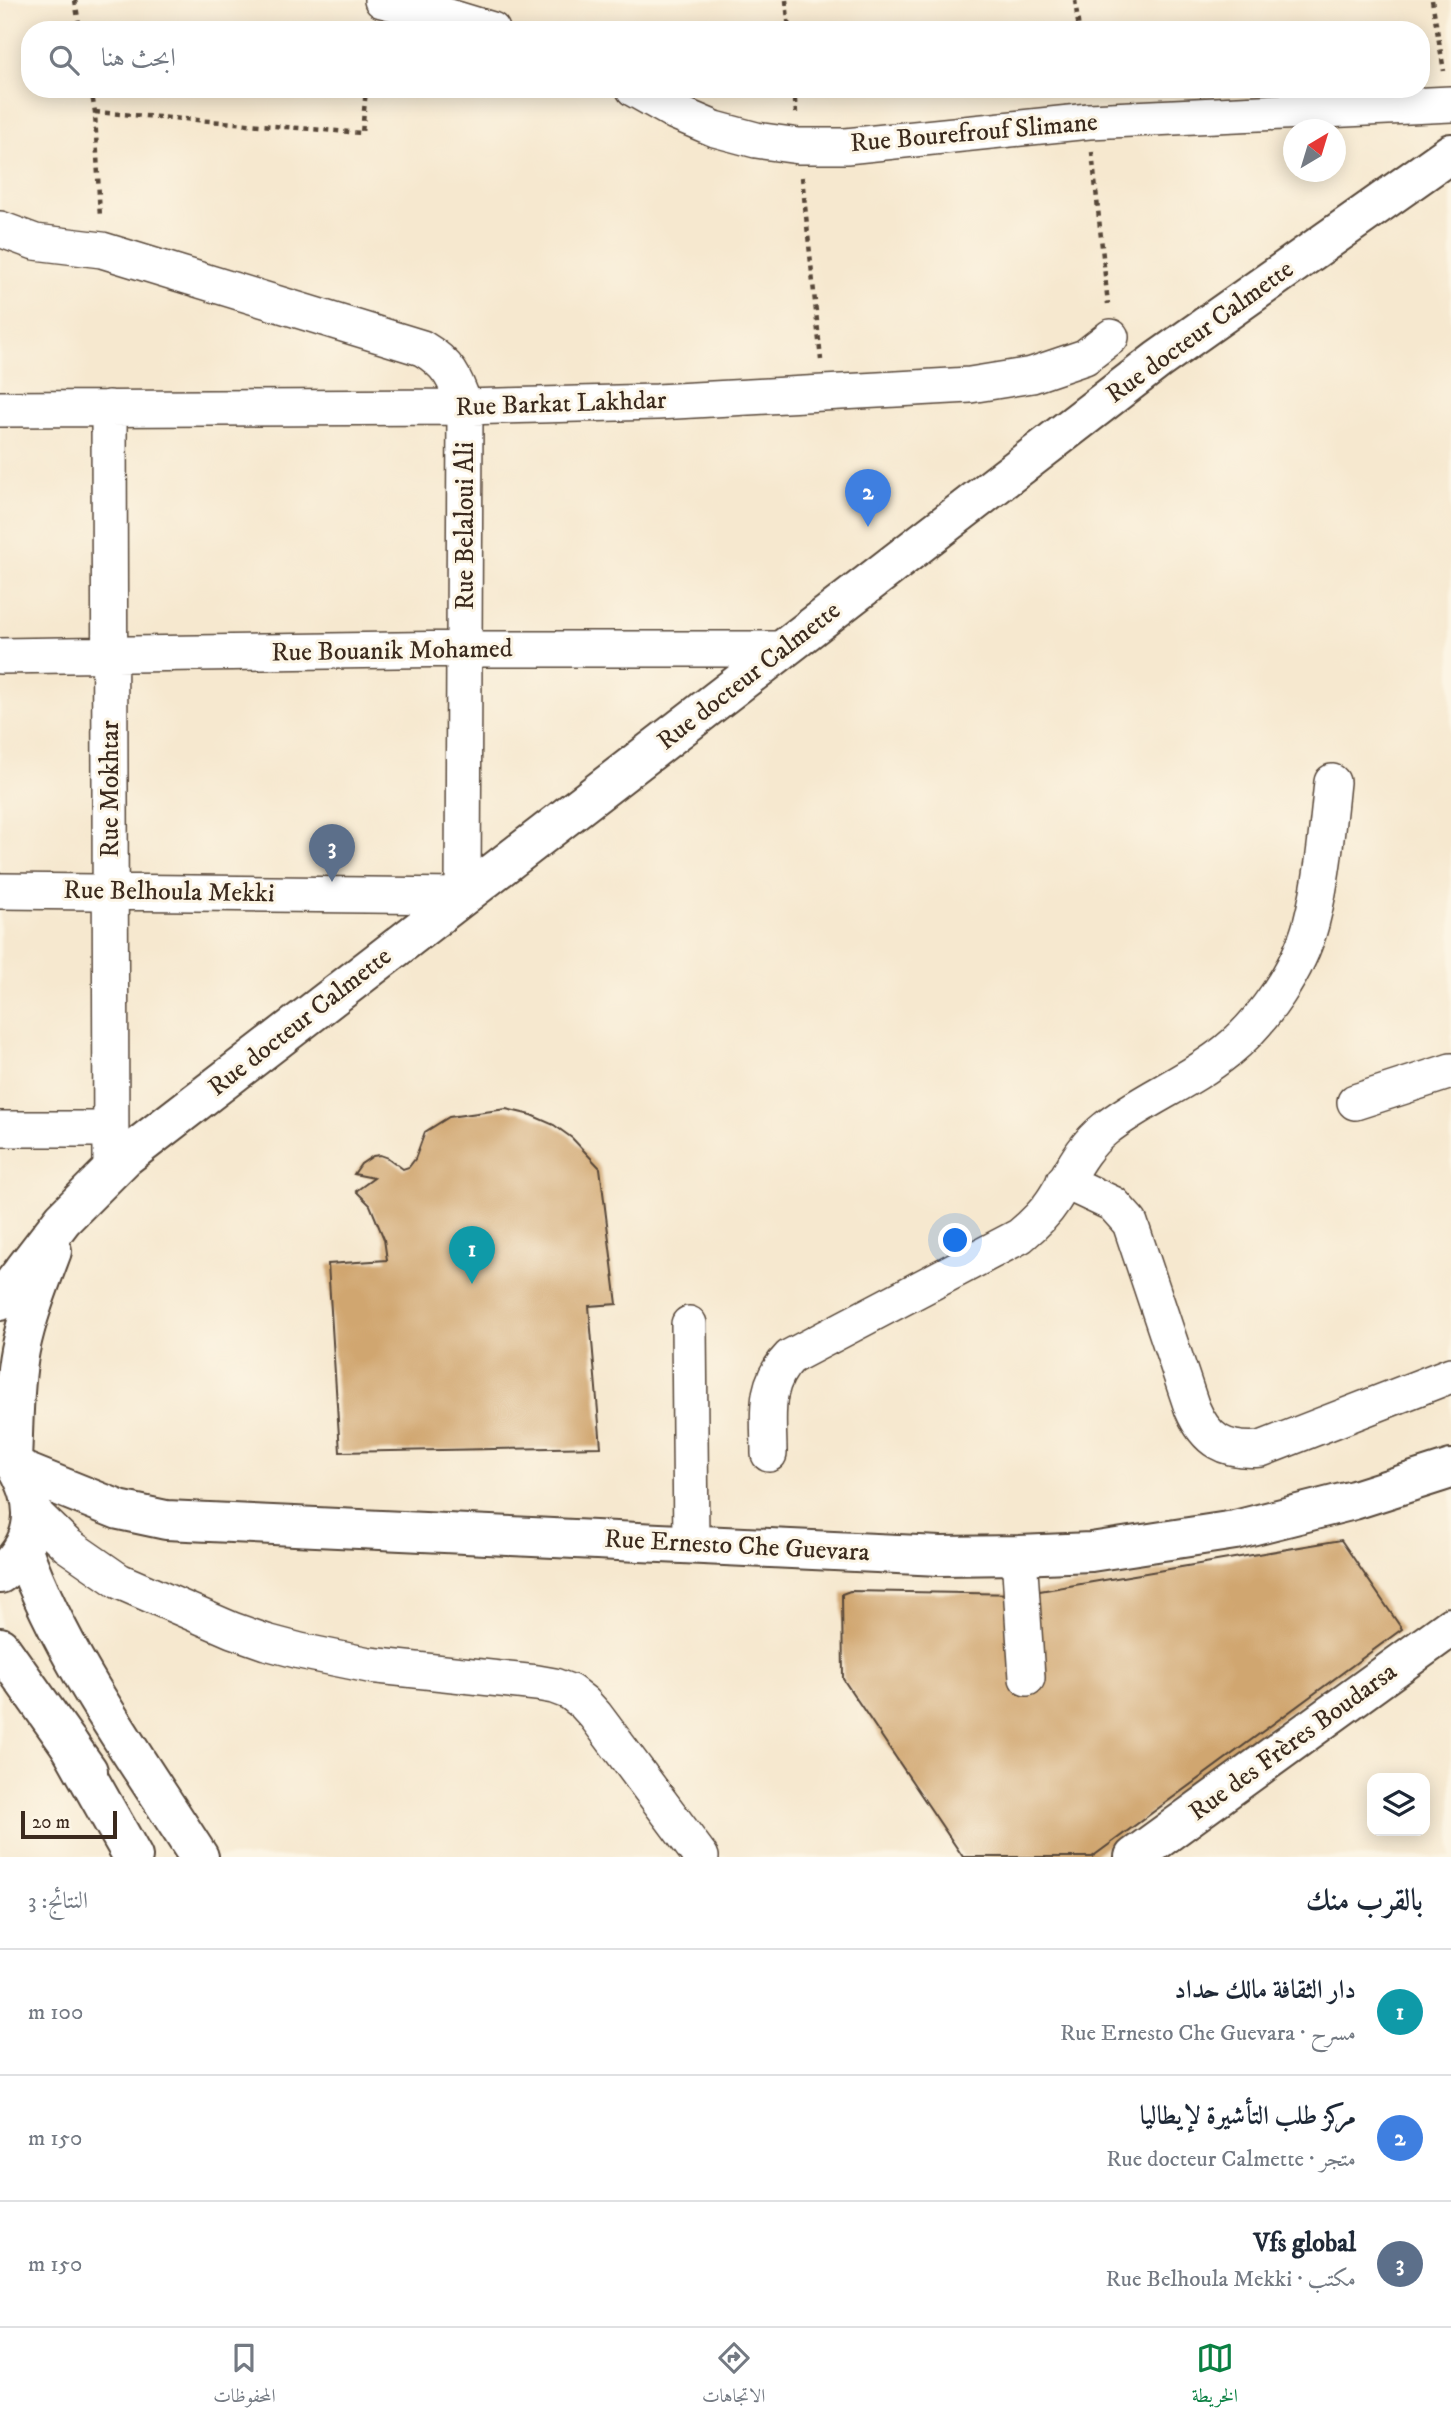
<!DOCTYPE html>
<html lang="ar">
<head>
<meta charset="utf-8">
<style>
  :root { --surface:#fff; --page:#f2f2f3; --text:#1f2937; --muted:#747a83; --line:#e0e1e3; --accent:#0b8043 }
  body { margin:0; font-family:"IM FELL DW Pica",Amiri,serif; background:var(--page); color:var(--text); direction:rtl }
  .controls { position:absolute; right:21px; bottom:21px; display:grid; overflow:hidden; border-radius:14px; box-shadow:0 4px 18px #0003 }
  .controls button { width:63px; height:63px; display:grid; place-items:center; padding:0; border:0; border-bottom:2px solid var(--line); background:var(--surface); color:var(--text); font:35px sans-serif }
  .compass { position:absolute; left:1283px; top:119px; width:63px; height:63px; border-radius:50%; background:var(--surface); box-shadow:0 4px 18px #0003; rotate:38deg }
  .scale { position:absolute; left:21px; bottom:18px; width:96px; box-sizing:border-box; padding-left:7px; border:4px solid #3b2a1e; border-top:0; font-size:19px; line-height:24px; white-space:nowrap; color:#3b2a1e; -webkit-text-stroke:5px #fcf5e5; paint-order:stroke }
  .you { position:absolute; left:956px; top:1241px; width:24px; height:24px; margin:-18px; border:5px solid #fff; border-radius:50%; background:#1a73e8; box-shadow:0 0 0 10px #1a73e833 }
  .badge { display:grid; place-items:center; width:46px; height:46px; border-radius:50%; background:var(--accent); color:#fff; font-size:23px; font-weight:700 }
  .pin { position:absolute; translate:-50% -58px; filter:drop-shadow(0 2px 4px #0008) }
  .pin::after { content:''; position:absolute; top:37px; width:24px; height:21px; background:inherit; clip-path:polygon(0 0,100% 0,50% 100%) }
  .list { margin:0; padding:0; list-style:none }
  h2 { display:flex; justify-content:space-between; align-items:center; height:91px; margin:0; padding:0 28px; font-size:30px }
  h2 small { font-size:23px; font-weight:400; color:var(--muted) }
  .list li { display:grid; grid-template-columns:46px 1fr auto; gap:21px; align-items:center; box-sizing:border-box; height:126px; padding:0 28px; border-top:2px solid var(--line) }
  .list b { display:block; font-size:26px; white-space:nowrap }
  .list p { margin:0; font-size:23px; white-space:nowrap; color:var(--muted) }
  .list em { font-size:23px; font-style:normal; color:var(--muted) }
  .icon { flex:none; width:38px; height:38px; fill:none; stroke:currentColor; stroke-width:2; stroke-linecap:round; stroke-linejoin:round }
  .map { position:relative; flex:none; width:1451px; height:1857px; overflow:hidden; direction:ltr }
  .search { position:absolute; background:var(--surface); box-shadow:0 4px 18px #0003; left:21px; right:21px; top:21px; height:77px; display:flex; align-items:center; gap:18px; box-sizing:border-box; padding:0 24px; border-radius:28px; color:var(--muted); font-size:26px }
  .sheet { height:469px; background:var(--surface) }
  nav { display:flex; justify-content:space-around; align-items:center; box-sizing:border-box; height:98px; border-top:2px solid var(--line); background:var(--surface); font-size:19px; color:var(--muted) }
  nav a { display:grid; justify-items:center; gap:4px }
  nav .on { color:var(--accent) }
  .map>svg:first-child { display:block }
  .building { fill:#d0a670 }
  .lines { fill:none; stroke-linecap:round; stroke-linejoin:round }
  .minor-casing { stroke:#574639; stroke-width:38 }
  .major-casing { stroke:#574639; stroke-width:42 }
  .highway-casing { stroke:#574639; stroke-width:42 }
  .path { stroke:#574639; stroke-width:4.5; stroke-dasharray:5 5; stroke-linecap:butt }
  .minor { stroke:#fff; stroke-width:35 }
  .major { stroke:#fff; stroke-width:38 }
  .highway { stroke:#fff; stroke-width:38 }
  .labels { text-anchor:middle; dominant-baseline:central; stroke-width:6; stroke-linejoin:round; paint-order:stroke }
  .street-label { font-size:26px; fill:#3b2a1e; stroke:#fcf5e5 }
</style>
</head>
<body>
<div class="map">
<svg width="1451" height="1857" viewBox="0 0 1451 1857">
  <rect width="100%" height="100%" fill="#fcf5e5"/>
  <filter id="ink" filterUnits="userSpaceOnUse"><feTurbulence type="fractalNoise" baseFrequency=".0143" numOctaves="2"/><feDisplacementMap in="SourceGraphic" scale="14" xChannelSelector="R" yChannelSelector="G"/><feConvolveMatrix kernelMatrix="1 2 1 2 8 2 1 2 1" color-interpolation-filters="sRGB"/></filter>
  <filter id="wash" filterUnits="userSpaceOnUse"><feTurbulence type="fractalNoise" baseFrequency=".00686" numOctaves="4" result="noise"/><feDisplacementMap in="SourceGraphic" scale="28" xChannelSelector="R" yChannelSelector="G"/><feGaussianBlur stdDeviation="1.57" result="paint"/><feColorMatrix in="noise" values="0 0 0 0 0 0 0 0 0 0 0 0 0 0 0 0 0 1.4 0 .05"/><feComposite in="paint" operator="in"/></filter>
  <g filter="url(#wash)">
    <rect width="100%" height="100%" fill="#f6e8cf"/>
    <g id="blocks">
      <path class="building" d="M506 1109 531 1115 554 1125 572 1138 600 1168 617 1304 589 1306 601 1447 340 1452 328 1264 387 1260 384 1239 370 1205 356 1191 374 1178 354 1174 361 1164 373 1156 380 1155 388 1158 403 1169 409 1167 415 1159 425 1132 449 1117Z
        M1341 1540 1402 1629 1092 1857H963L843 1679 842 1594 850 1591 1022 1594Z"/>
    </g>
  </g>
  <g filter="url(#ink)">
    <use href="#blocks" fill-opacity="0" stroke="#574639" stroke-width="2"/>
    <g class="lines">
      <g class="minor-casing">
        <path id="minor" d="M382 0 436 13 492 30
          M634 89 675 112 715 129 756 140 799 146H846L1089 121 1451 104
          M0 229 35 242 102 250 422 348C449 364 455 378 465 407L463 896 0 891
          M109 408 111 1170
          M0 409 465 407 657 402 970 385 1032 375 1085 357 1111 337
          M0 656 464 649H784
          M1355 1102 1451 1071
          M0 1129H110
          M1064 1181 1113 1204 1130 1223 1192 1408C1206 1441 1225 1452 1261 1449L1451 1375
          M689 1324 691 1543
          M769 1454C769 1417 762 1385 790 1357L1020 1236C1032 1226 1044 1215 1053 1201 1070 1175 1080 1149 1105 1129 1143 1099 1189 1082 1227 1051 1263 1022 1299 969 1311 924 1323 878 1327 830 1332 782
          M33 1512 67 1545 119 1581 232 1630 266 1642 300 1651 369 1665 537 1683 554 1686 570 1692 584 1703 595 1715 701 1857
          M1019 1555 1027 1678"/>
      </g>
      <g class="major-casing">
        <path id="major" d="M0 1301 63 1219 125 1157 1158 360 1451 153
          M12 1459C14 1423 13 1386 20 1350 27 1316 40 1283 52 1251
          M23 1550C64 1661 136 1758 199 1857
          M0 1574C27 1552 39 1523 28 1490 22 1474 17 1463 4 1453
          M0 1647 88 1771"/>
      </g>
      <g class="highway-casing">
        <path id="highway" d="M22 1471 119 1510 166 1520 940 1556 1019 1555 1091 1552 1235 1530 1354 1500 1451 1469
          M69 1744 133 1857
          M1134 1857 1451 1627"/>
      </g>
      <path class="path" d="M75 0 80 30
        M786 0 789 30
        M1075 0 1079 30
        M1432 0 1444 71
        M91 89 95 112 100 218
        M794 89 796 113
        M95 112 362 133 366 89
        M1092 152 1108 304
        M802 177 821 360"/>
      <use href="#minor" class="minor"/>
      <use href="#major" class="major"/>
      <use href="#highway" class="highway"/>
    </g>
  </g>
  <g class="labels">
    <g class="street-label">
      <text transform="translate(974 133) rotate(-5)">Rue Bourefrouf Slimane</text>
      <text transform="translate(1200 332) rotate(-36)">Rue docteur Calmette</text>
      <text transform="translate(561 404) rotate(-2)">Rue Barkat Lakhdar</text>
      <text transform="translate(465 526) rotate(-90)">Rue Belaloui Ali</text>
      <text transform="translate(392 651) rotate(-1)">Rue Bouanik Mohamed</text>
      <text transform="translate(749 676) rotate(-38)">Rue docteur Calmette</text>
      <text transform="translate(110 789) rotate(-90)">Rue Mokhtar</text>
      <text transform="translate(169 892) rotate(1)">Rue Belhoula Mekki</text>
      <text transform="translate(300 1022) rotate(-38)">Rue docteur Calmette</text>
      <text transform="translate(737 1546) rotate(3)">Rue Ernesto Che Guevara</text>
      <text transform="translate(1293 1742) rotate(-36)">Rue des Frères Boudarsa</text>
    </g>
  </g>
</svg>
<div class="controls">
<button><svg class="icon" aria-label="layers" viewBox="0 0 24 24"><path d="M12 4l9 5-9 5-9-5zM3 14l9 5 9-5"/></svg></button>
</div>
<svg class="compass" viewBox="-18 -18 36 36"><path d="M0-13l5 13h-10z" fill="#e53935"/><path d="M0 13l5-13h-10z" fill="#747a83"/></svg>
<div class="scale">20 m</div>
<div class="you"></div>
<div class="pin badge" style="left:472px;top:1284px;background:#0f9aa8">1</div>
<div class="pin badge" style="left:868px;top:527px;background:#3f7fe0">2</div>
<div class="pin badge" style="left:332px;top:882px;background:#5c6f8a">3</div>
<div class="search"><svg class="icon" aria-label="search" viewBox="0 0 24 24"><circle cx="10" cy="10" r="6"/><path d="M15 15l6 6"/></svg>ابحث هنا</div>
</div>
<section class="sheet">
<h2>بالقرب منك<small>النتائج: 3</small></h2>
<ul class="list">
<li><span class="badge" style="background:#0f9aa8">1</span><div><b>دار الثقافة مالك حداد</b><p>مسرح · Rue Ernesto Che Guevara</p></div><em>100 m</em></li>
<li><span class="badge" style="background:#3f7fe0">2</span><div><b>مركز طلب التأشيرة لإيطاليا</b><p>متجر · Rue docteur Calmette</p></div><em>150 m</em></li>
<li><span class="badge" style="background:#5c6f8a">3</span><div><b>Vfs global</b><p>مكتب · Rue Belhoula Mekki</p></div><em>150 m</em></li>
</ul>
</section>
<nav>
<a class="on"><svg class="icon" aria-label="map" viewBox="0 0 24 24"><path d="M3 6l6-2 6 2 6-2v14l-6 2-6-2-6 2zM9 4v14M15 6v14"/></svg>الخريطة</a>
<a><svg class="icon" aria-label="directions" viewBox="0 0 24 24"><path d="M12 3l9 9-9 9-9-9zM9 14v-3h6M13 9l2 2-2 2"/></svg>الاتجاهات</a>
<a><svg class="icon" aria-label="saved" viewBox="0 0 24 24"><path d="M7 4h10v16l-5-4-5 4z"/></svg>المحفوظات</a>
</nav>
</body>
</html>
